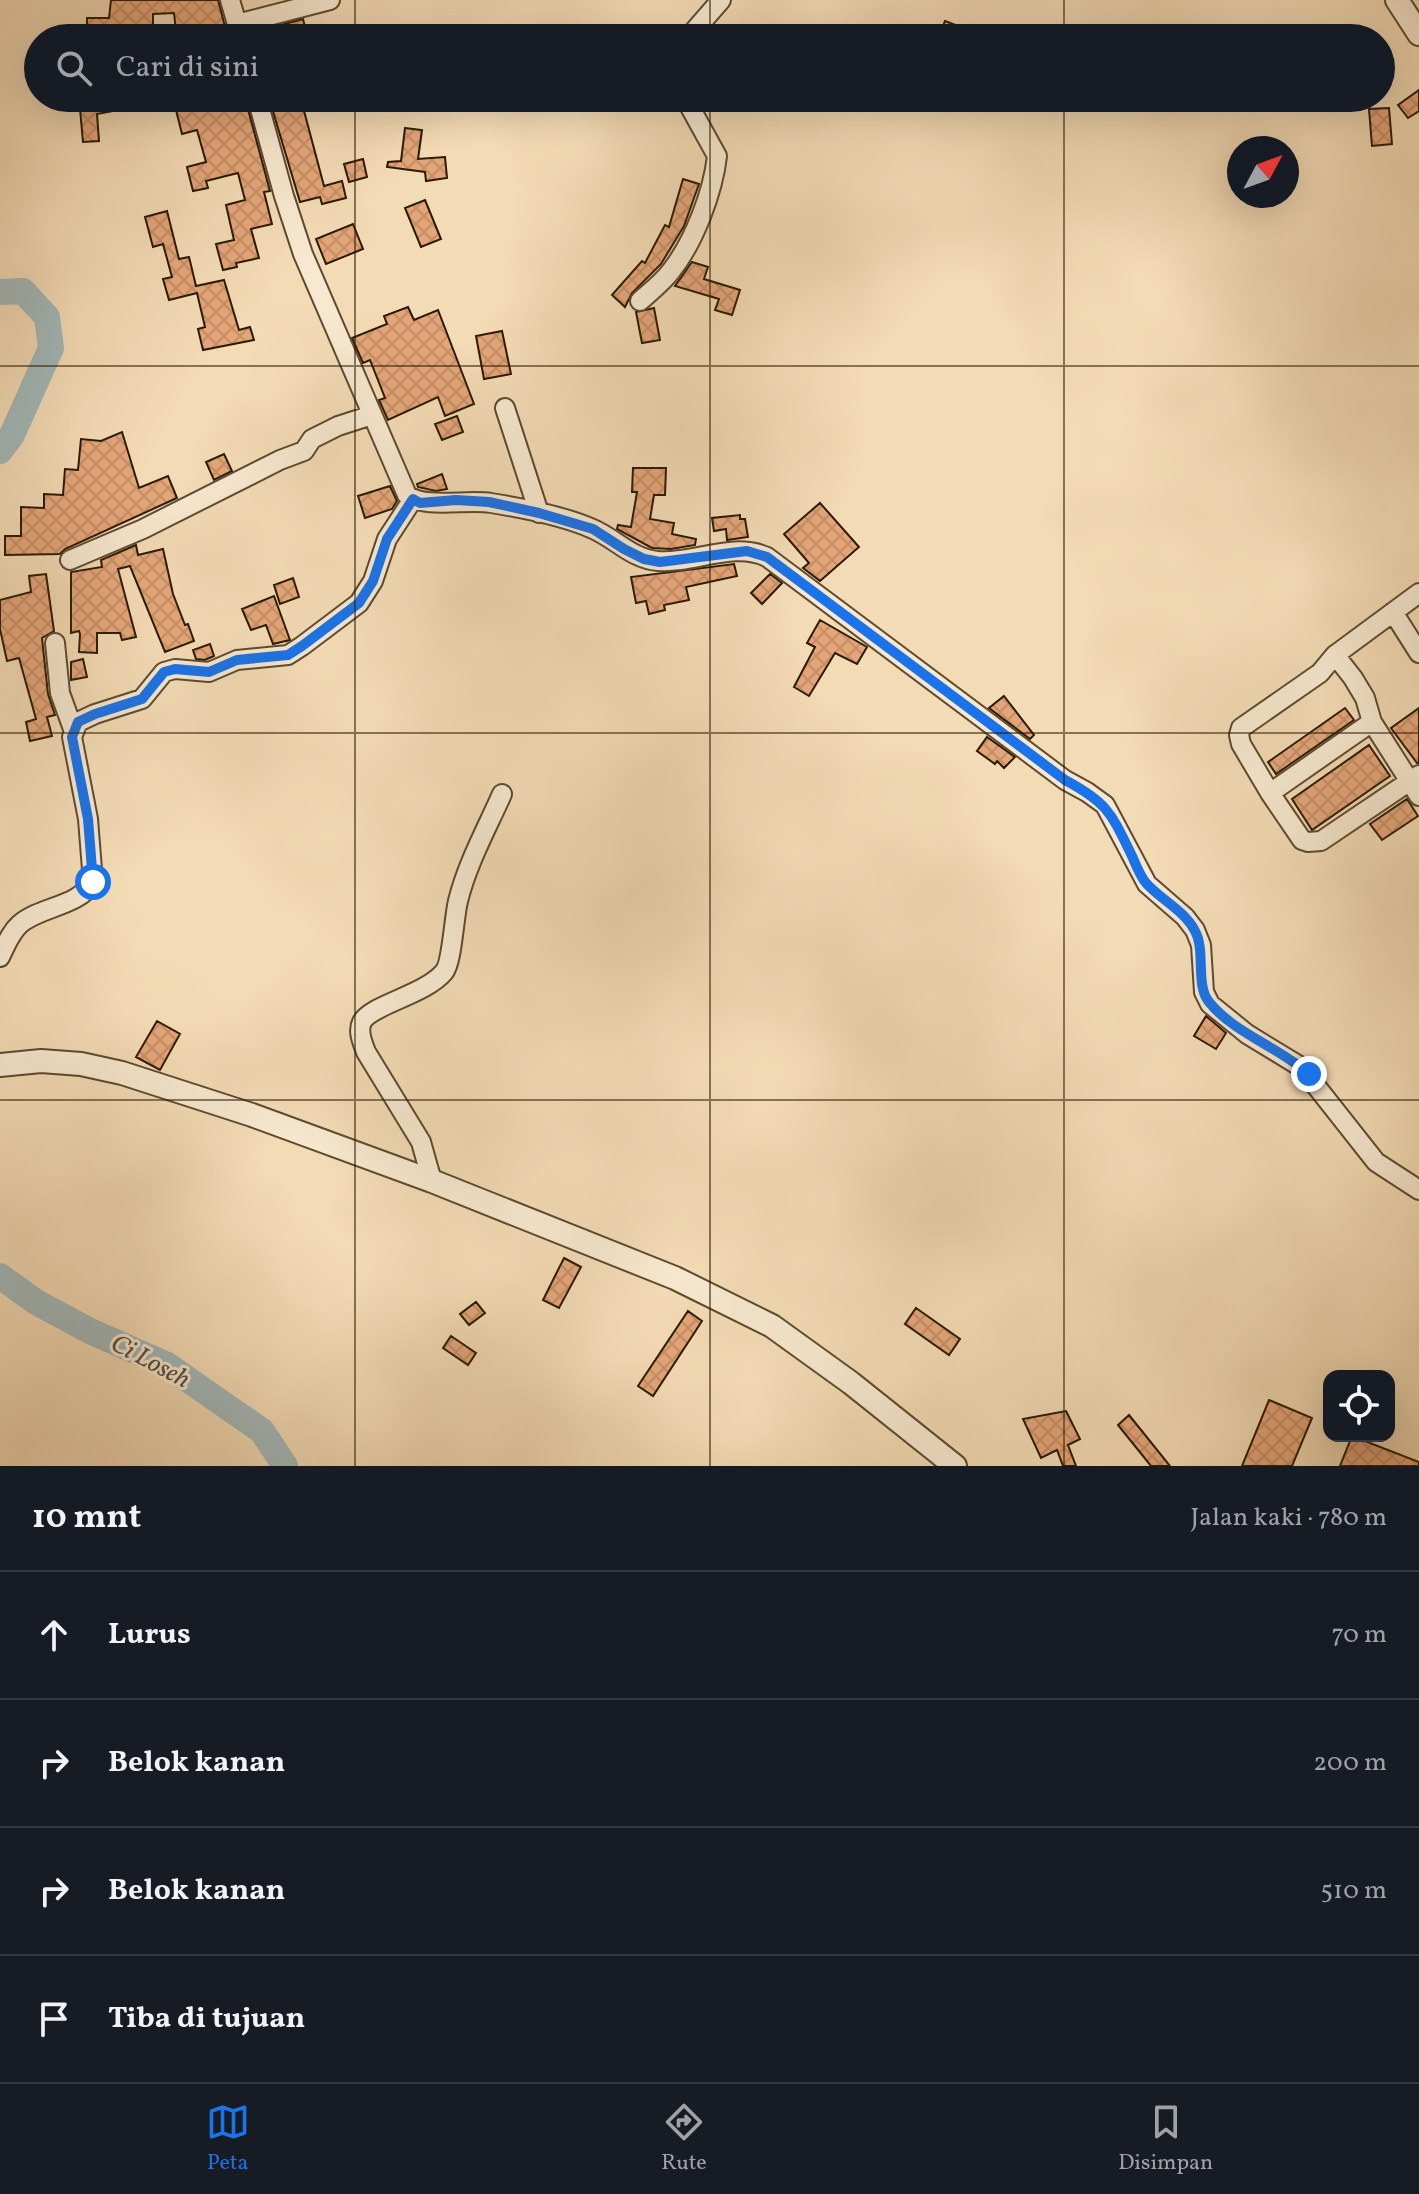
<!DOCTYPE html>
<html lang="id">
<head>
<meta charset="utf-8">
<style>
  :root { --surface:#171b24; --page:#242831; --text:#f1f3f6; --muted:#9ea1a6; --line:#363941; --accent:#1a73e8 }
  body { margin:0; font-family:Vollkorn,serif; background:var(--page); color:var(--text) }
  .controls { position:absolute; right:24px; bottom:24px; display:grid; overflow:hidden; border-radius:16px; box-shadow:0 8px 32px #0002 }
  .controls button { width:72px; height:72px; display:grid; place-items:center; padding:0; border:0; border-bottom:2px solid var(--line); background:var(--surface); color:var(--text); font:40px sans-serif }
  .compass { position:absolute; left:1227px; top:136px; width:72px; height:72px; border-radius:50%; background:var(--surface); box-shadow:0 8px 32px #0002; rotate:49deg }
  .stop { position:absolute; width:24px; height:24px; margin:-18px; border:6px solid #1a73e8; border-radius:50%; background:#fff }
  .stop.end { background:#1a73e8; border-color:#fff; box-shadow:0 2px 8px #0008 }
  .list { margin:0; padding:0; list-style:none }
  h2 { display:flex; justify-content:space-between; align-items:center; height:104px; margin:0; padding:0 32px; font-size:34px }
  h2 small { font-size:26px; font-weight:400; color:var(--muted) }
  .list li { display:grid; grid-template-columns:52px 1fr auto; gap:24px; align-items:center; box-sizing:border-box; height:128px; padding:0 32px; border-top:2px solid var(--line) }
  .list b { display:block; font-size:30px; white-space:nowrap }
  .list em { font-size:26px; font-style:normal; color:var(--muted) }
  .icon { flex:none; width:44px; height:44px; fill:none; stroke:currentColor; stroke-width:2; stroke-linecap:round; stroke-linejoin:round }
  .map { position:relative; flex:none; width:1419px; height:1466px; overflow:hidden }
  .search { position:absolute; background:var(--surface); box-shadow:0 8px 32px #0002; left:24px; right:24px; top:24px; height:88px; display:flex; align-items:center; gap:20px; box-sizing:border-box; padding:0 28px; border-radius:44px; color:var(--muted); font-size:30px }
  .sheet { height:616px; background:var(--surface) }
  nav { display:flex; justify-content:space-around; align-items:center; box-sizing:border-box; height:112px; border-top:2px solid var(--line); background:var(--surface); font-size:22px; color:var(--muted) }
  nav a { display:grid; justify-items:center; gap:4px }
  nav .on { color:var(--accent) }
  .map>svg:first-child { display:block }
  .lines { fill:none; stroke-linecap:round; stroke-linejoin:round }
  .river { stroke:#a2b8ba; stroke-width:26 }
  .building { fill:url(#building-cross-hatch); stroke:#2b1a02; stroke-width:2 }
  .minor-casing { stroke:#5d4a2f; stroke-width:22 }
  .tertiary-casing { stroke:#5d4a2f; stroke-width:26 }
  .minor { stroke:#f7e8cf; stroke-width:18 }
  .tertiary { stroke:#f7e8cf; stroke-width:22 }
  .route { stroke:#1a73e8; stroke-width:10 }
  .grid { fill:none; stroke:#2b1a02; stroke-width:2; stroke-opacity:0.55 }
  .labels { text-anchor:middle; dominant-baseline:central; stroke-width:6; stroke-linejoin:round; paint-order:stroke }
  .water-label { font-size:26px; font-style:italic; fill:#555142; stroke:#f7e8cf }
</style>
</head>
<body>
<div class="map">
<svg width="1419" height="1466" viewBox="0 0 1419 1466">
  <defs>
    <pattern id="building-cross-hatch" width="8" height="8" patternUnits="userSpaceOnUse" patternTransform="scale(2)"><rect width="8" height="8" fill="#e4a679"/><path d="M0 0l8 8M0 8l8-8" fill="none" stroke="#c48e67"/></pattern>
  </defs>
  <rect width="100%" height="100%" fill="#f3dbb5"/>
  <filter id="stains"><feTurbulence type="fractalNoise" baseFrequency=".0025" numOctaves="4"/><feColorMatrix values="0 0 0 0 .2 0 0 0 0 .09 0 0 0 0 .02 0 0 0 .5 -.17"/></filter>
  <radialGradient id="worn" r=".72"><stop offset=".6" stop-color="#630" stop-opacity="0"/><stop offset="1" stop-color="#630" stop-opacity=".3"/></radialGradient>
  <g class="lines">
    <path class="river" d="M0 292 23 291 47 317 51 348 12 435 0 451
      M0 1276 36 1302 90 1331 167 1365 262 1431 285 1466"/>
  </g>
  <path class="building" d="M111 0H218L228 38H204L200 28 176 31 174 13 153 14V38L87 33V18H109Z
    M303 19 306 31 280 38H268L266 29Z
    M945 21 986 37 985 38H938Z
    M1419 90V111L1408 118 1398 105Z
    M79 98H111L113 111 97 114 99 141 83 142Z
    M173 98H245L270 191 264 192 272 224 251 229 259 258 236 263 237 267 223 270 216 244 234 240 226 205 245 200 238 173 206 181 208 188 193 191 187 167 206 162 197 130 182 134Z
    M269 98H291L294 110 303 107 324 186 342 181 346 198 322 204 320 197 300 202Z
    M1389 108 1392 144 1372 146 1369 109Z
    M405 128 422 130 418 159 445 157 447 178 426 181 425 172 387 167 388 162 401 161Z
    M363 159 367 177 349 182 344 164Z
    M683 179 699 184 684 226 661 264 632 293 625 307 612 295 642 261 645 263 665 225 669 227Z
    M425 200 441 239 421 247 405 208Z
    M167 211 179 259 189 257 196 286 224 280 239 330 250 327 254 340 203 350 198 329 205 327 197 293 169 300 163 279 172 277 163 244 153 247 145 217Z
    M353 224 363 249 326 264 316 239Z
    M692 262 708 267 704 279 740 290 732 315 715 310 719 299 675 286Z
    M408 307 414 320 438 310 474 404 445 416 438 397 388 420 379 400 385 398 370 360 363 363 352 338 387 324 384 316Z
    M654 308 660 340 642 343 636 312Z
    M502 331 511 374 484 379 476 336Z
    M457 416 463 432 442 440 435 424Z
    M122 432 139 488 168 476 177 498 65 549 60 554 5 555V536H21V507L44 508V494L63 495 65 469 78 470 81 439 101 441Z
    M224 454 232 471 214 480 206 462Z
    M633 468H666L665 495H654L650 519 674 523 672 534 696 539 695 545 671 549 652 548 617 529 618 525 631 527 637 492H632Z
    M442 474 447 489 436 491 418 487 417 484Z
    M390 486 397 501 392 509 365 518 358 496Z
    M820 503 859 547 820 581 803 568 809 563 784 534Z
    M740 515V519H745L748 537 727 540 726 529 714 531 712 518Z
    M136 545 138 555 163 549 173 594 185 625 188 624 194 641 165 652 130 566 118 569 136 637 122 640 120 633H97V653L79 652 80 634 79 631 71 633V572L102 567 101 560Z
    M734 564 737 576 686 587 689 600 664 605 665 610 649 614 646 601 636 603 631 577Z
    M46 574 54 631 42 638 48 694 55 715 47 717 52 736 30 741 26 722 36 719 19 658 7 661 0 629V600L31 592 29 576Z
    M770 574 782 583 762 604 751 593Z
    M293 578 299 597 280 604 274 585Z
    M274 596 290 640 273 644 266 625 251 630 242 609Z
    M820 620 867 647 857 664 835 653 809 696 794 687 815 647 807 643Z
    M210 644 214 656 205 660 196 659 193 650Z
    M83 659 87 677 71 680V662Z
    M1004 696 1034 735 1030 739 989 708Z
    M1345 708 1354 720 1276 774 1268 762Z
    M1419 708V763H1417L1391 728Z
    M987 737 1015 757 1004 768 997 761 995 764 977 751Z
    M1369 745 1390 776 1312 830 1292 799Z
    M1407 799 1418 816 1382 840 1370 824Z
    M1206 1016 1226 1033 1216 1049 1194 1036Z
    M157 1021 180 1034 160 1070 136 1057Z
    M564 1258 581 1267 559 1308 543 1300Z
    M476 1302 485 1313 469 1325 460 1314Z
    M916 1308 960 1339 949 1355 905 1324Z
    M688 1311 702 1321 653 1396 638 1386Z
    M451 1336 476 1353 468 1365 443 1348Z
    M1269 1400 1312 1418 1292 1466H1242Z
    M1066 1411 1080 1439 1068 1445 1076 1466H1063L1057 1450 1041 1458 1023 1419Z
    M1129 1415 1170 1466H1151L1118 1425Z
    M1352 1436 1419 1462V1466H1340Z"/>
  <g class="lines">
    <g class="minor-casing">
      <path id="minor" d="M230 0 241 38
        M237 24 330 0
        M688 38 721 0
        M257 98 284 196 303 254 407 495C425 509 467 499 491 503 522 508 564 516 593 529 616 539 632 559 658 561 694 564 733 541 767 557L1065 780 1087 792 1105 805 1147 884 1185 917 1195 930 1201 945 1204 992 1210 1004 1247 1034 1301 1067 1376 1162 1419 1190
        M640 301C650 292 663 282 671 271 694 242 713 192 717 156L685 98
        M505 408 539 513
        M70 560 143 529 280 460 304 451 312 439 338 426 372 415
        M1393 612 1419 653
        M55 643 60 693 73 729
        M1335 655 1419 593
        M1419 775 1410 781 1321 841 1308 842 1302 840 1270 793 1241 744 1239 735 1241 728 1320 673 1335 655 1353 678 1365 698 1372 722 1419 796
        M1270 793 1372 722
        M0 957C6 945 10 933 20 924 41 906 78 907 93 882L88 819 72 737 78 722 95 714 142 699 164 672 175 669 209 672 237 660 288 655 302 646 359 603 373 581 387 539 413 499
        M432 1181 421 1142 366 1052C363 1043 357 1032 362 1022 370 1005 425 995 444 972 452 963 454 917 458 901 467 864 487 828 502 794"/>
    </g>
    <g class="tertiary-casing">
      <path id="tertiary" d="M1397 0 1419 34
        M0 1065 41 1061 81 1064 122 1073 252 1115 432 1181 675 1278 772 1326 851 1383 955 1466"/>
    </g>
    <use href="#minor" class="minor"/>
    <use href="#tertiary" class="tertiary"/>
  </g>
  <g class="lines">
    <path class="route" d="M93 882 88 819 72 737 78 722 95 714 142 699 164 672 175 669 209 672 237 660 288 655 302 646 359 603 373 581 387 539 413 499 420 503 456 500 489 502 539 513 593 529 624 549 644 559 660 562 747 551 767 557 1065 780C1108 803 1111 813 1132 856 1136 865 1140 876 1146 883 1161 900 1184 910 1195 931 1206 951 1195 985 1209 1002 1235 1034 1279 1047 1309 1074"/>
  </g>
  <path class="grid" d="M355 0V38M710 0V38M1064 0V38M355 98V1466M710 98V1466M1064 98V1466M0 366H1419M0 733H1419M0 1100H1419"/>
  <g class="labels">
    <g class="water-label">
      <text transform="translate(150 1362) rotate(28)">Ci Loseh</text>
    </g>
  </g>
  <rect width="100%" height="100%" filter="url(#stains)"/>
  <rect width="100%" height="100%" fill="url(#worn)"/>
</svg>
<div class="controls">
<button><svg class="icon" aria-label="locate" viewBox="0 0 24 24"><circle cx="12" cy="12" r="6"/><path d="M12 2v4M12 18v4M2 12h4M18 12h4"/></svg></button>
</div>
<svg class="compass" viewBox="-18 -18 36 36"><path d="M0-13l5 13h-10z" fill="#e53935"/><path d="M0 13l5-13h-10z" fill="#9ea1a6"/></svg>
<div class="stop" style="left:93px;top:882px"></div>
<div class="stop end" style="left:1309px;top:1074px"></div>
<div class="search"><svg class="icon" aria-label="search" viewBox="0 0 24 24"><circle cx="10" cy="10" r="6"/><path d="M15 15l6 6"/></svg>Cari di sini</div>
</div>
<section class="sheet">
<h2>10 mnt<small>Jalan kaki · 780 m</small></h2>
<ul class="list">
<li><svg class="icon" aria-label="ahead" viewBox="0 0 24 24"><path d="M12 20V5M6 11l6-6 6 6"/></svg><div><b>Lurus</b></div><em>70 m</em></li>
<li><svg class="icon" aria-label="right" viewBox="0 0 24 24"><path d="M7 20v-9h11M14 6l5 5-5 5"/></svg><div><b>Belok kanan</b></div><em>200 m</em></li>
<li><svg class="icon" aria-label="right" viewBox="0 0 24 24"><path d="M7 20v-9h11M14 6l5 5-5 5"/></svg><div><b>Belok kanan</b></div><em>510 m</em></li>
<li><svg class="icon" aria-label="arrive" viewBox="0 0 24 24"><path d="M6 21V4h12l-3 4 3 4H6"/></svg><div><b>Tiba di tujuan</b></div></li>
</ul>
</section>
<nav>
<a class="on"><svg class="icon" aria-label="map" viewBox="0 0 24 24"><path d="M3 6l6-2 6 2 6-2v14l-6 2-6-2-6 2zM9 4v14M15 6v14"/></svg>Peta</a>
<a><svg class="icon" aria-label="directions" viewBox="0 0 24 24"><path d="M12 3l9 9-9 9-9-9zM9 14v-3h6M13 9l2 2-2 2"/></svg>Rute</a>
<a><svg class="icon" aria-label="saved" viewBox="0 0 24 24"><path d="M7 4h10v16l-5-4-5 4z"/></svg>Disimpan</a>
</nav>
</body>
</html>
